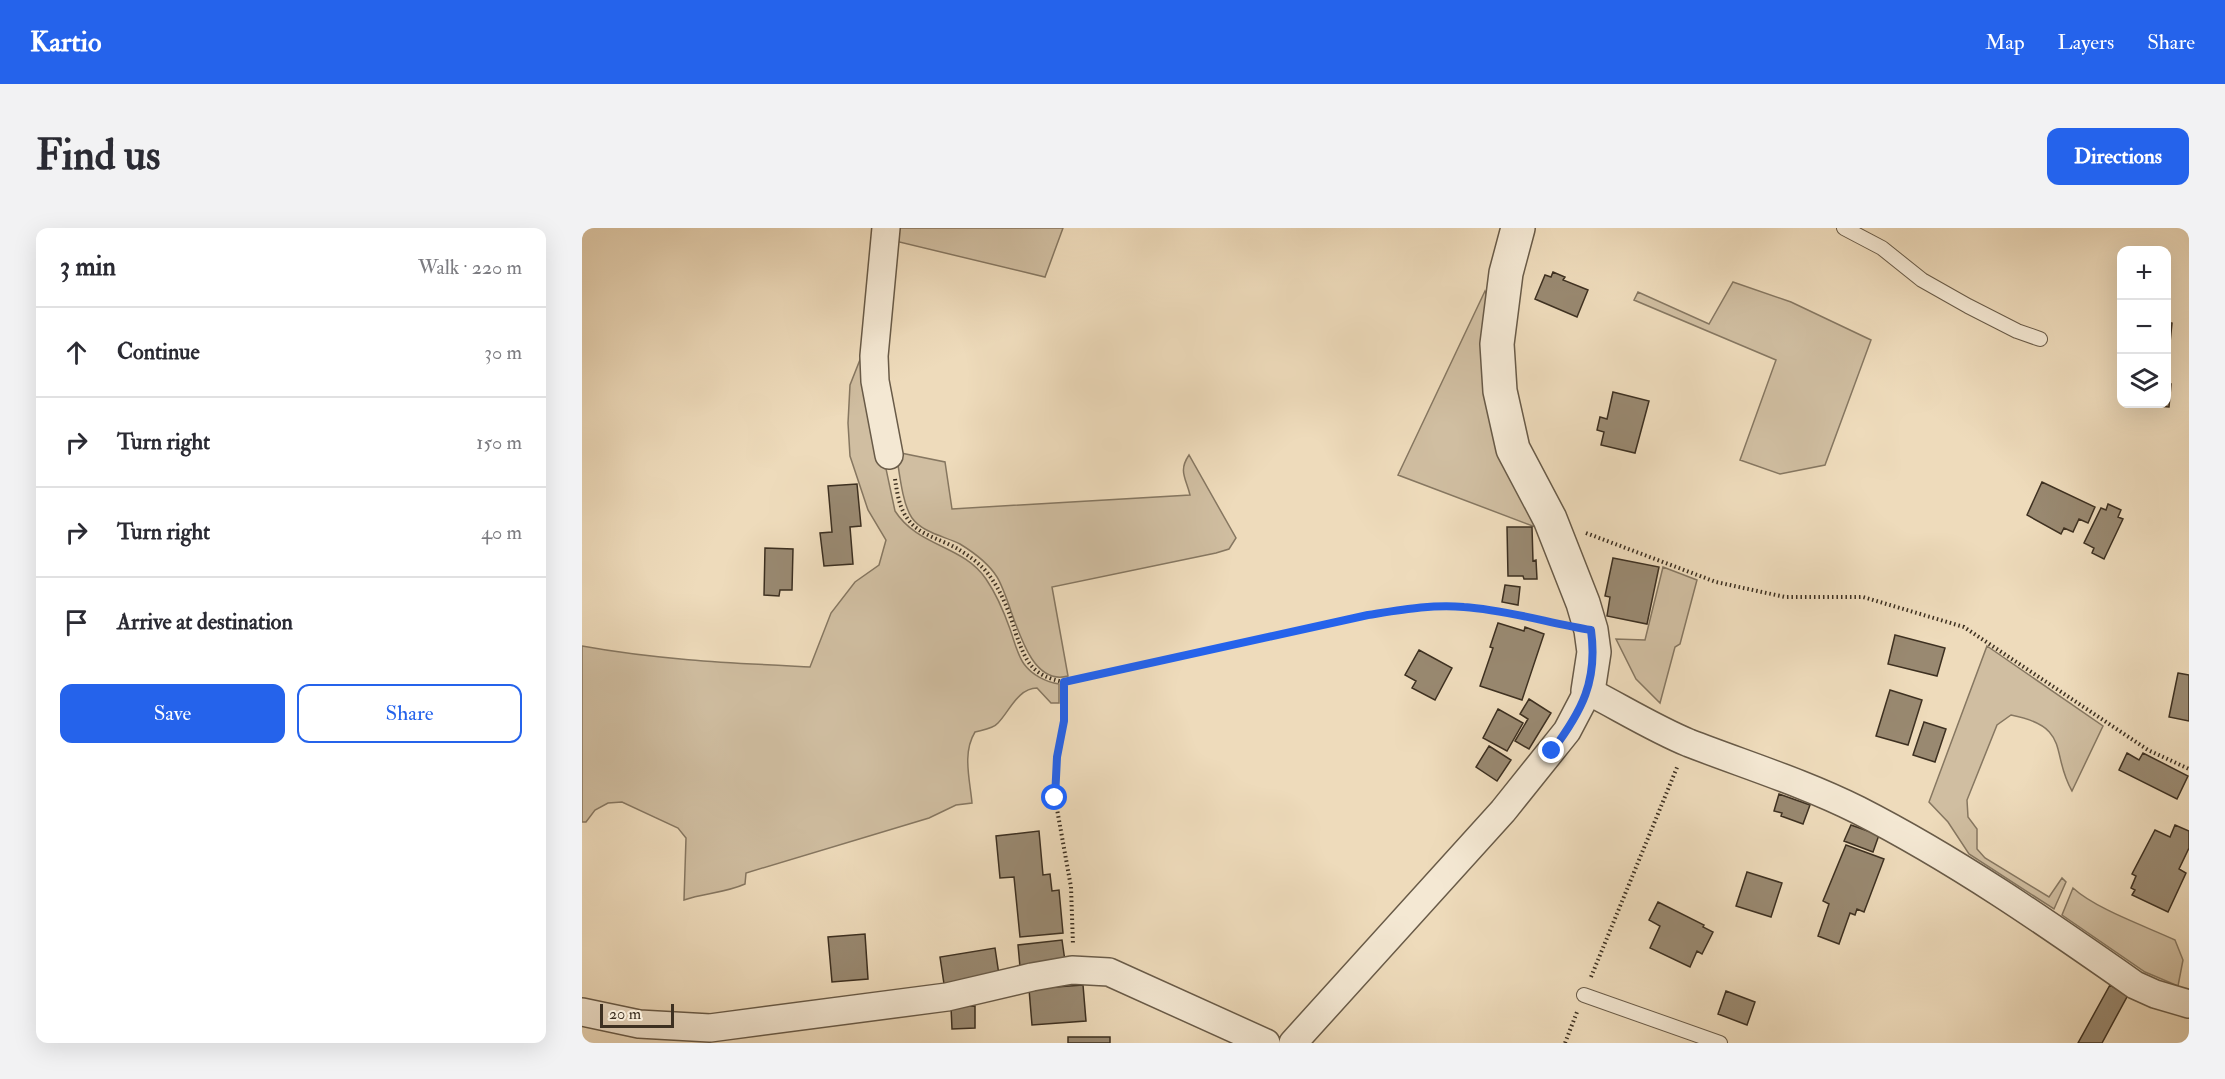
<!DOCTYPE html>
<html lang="en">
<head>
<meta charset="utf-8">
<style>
  :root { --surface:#fff; --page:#f2f2f3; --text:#2b2b33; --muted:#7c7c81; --line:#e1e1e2; --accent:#2563eb }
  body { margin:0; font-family:"IM FELL Double Pica",serif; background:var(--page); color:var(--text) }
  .controls { position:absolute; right:18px; top:18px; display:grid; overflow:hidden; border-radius:12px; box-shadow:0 6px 24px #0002 }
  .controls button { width:54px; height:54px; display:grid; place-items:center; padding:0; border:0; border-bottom:2px solid var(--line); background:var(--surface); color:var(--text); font:30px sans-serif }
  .scale { position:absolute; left:18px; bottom:15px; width:74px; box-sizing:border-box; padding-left:6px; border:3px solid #3d3021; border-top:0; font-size:16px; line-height:21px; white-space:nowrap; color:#3d3021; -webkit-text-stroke:4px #f4e8d3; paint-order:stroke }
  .stop { position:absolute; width:18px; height:18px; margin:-14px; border:4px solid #2563eb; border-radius:50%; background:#fff }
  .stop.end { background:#2563eb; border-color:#fff; box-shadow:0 2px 6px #0008 }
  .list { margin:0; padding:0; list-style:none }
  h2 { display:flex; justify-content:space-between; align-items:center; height:78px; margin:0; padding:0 24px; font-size:26px }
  h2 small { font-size:20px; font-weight:400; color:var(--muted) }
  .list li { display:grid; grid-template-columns:39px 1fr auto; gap:18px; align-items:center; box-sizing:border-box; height:90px; padding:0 24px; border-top:2px solid var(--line) }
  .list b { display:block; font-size:22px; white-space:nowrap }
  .list em { font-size:20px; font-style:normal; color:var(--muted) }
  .actions { display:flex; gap:12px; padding:18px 24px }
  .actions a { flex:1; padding:14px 0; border:2px solid var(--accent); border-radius:12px; text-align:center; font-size:21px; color:var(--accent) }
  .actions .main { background:var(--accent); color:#fff }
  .icon { flex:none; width:33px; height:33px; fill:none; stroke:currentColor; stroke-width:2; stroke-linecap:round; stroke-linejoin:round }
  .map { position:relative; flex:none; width:1607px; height:815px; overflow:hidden; border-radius:12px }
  header { display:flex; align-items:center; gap:36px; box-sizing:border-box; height:84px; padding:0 30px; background:var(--accent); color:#fff }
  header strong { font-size:28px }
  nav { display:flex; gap:33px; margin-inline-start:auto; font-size:21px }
  .intro { display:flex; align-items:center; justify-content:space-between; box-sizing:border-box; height:144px; padding:0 36px }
  h1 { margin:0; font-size:42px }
  .button { padding:15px 27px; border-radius:12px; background:var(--accent); color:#fff; font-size:21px; font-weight:700 }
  main { display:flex; gap:36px; padding:0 36px }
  aside { flex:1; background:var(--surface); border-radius:12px; box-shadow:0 6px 24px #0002 }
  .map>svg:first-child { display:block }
  .green { fill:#d0bea1; stroke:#867761; stroke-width:1.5 }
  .building { fill:#998971; stroke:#3d3021; stroke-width:1.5 }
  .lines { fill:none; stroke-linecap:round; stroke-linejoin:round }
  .service-casing { stroke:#695b48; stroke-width:16 }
  .minor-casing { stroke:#695b48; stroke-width:30 }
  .tertiary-casing { stroke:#695b48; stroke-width:36 }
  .path { stroke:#3d3021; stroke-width:4; stroke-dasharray:1.5 3; stroke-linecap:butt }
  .service { stroke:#f4e8d3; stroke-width:14 }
  .minor { stroke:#f4e8d3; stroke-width:27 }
  .tertiary { stroke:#f4e8d3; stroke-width:33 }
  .route { stroke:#2563eb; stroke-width:8 }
</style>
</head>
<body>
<header>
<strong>Kartio</strong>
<nav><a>Map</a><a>Layers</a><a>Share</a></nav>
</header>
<div class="intro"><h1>Find us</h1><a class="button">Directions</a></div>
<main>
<aside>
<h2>3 min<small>Walk · 220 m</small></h2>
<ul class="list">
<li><svg class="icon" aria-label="ahead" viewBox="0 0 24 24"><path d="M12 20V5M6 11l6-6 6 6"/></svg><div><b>Continue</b></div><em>30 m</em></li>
<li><svg class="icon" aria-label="right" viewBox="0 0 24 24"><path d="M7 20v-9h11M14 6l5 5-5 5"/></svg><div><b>Turn right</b></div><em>150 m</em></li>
<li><svg class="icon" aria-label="right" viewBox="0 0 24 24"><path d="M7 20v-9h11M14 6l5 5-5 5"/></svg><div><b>Turn right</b></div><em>40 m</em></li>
<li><svg class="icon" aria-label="arrive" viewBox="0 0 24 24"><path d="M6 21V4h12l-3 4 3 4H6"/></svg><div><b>Arrive at destination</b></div></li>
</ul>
<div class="actions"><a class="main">Save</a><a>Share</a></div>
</aside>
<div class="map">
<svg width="1607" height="815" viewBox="0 0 1607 815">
  <rect width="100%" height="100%" fill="#eedbbb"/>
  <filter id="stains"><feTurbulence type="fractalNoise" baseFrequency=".00333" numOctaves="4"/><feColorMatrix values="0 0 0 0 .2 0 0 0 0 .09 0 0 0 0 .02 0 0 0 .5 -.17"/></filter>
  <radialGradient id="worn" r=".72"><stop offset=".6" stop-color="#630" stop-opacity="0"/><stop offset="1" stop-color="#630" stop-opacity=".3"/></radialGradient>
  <path class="green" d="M311 0H481L463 49 309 12Z
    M1151 54 1209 74 1289 112 1243 237 1198 246 1158 232 1194 132 1052 72 1056 64 1127 96Z
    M903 63 906 70 956 300 816 247Z
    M287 109V161L313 283C336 319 381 317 404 351 415 367 422 384 428 401 432 412 435 426 442 436 450 447 464 454 477 456V475H469L455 460C436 460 427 484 416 495 411 501 400 502 393 504 380 525 388 552 390 575L374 577 347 590 164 645 163 656C143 665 122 665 102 672L104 610 96 600 40 574 26 575 13 582 4 594H0V418C77 432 150 435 228 439L249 385 273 354 297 337 304 312 286 282 268 228 266 195 268 157Z
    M314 224 363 234 370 281 608 267C604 250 596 243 607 227L654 310 647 321 634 325 470 359 486 448C442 460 432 376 415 349 407 336 391 324 378 316 362 308 341 305 330 290 320 276 317 241 314 224Z
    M1081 339 1115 352 1098 416 1093 419 1078 475 1054 451 1034 411 1063 412Z
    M1405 418 1521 498 1490 563C1468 525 1490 499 1429 487L1415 497 1385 572 1386 589 1395 601V621L1403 630 1467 669 1480 650 1484 654 1472 681 1387 626 1366 594 1347 574Z
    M1491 660C1514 681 1563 698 1593 712L1601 732 1596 758 1563 744 1480 687Z"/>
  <path class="building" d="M971 44 983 49 981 52 1006 62 995 89 953 71 963 47 969 49Z
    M1584 94 1590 95 1584 154Z
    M1584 156H1589L1587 179 1551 176H1584Z
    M1031 164 1067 173 1053 225 1019 217 1022 204 1015 202 1018 189 1025 191Z
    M1460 254 1513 279 1506 295 1497 291 1491 304 1482 300 1479 306 1445 287Z
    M275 256 279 298 268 299 271 336 242 338 238 305 250 304 246 258Z
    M1526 276 1539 282 1536 289 1541 291 1522 331 1510 325 1512 320 1502 315 1519 280 1524 282Z
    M925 299H950L951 333 954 332 955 351H942L941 348H926Z
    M183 320 211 321 210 362H198L197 368 182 367Z
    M1031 330 1077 339 1065 396 1025 388 1028 369 1023 368Z
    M923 357 938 359 936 377 920 374Z
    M916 395 942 403 943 399 962 406 940 472 898 458 911 420 908 419Z
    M1313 407 1363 420 1355 448 1306 436Z
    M837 422 870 440 853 472 830 460 834 453 823 447Z
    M1596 445 1607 447V493L1587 489Z
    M1308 462 1340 472 1326 517 1294 508Z
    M947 471 969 485 947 521 933 513 946 491 938 486Z
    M916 481 941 495 925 523 901 510Z
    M1342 494 1364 501 1353 534 1331 527Z
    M907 518 929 532 915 553 894 539Z
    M1545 525 1557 532 1561 525 1606 548 1595 571 1537 542Z
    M1197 566 1228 577 1221 596 1199 588 1200 585 1192 583Z
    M1269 597 1297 607 1291 624 1262 613Z
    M1593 597 1607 603V620L1597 641 1604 645 1586 684 1550 667 1553 662 1549 660 1554 648 1550 646 1573 602 1588 609Z
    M457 603 461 647 468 646 470 663 477 662 481 705 438 709 432 649 418 650 414 608Z
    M1264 617 1302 631 1282 684 1275 681 1273 687 1268 685 1257 716 1236 708 1247 676 1241 673Z
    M1165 644 1200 655 1189 689 1154 678Z
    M1076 674 1122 697 1121 699 1131 704 1120 726 1115 723 1108 739 1068 720 1078 698 1067 692Z
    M283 706 286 751 250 754 246 709Z
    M480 712 483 733 438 739 436 717Z
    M413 720 417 747 362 756 358 729Z
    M501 757 504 793 450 797 447 761Z
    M1528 757 1546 767 1520 815H1496Z
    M1144 763 1173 774 1165 797 1136 786Z
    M393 778V800L370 801 369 779Z
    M486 809H528V815H486Z"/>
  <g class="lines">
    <g class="service-casing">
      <path id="service" d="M1262 0 1300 20 1340 52 1386 78 1435 103 1458 111
        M1002 767 1138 815"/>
    </g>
    <g class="minor-casing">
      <path id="minor" d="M304 0 292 128 293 153 307 227
        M0 784 57 796 128 800 365 769 450 749 490 742 527 744 684 815
        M711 815 921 583 985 503 1006 463C1039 480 1073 501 1107 515 1164 537 1222 555 1276 582 1374 632 1463 694 1553 757L1573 766 1607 776"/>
    </g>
    <g class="tertiary-casing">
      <path id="tertiary" d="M936 0 924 45 915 116 918 163 931 221 968 291 1001 375 1009 402 1012 424 1006 463"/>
    </g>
    <path class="path" d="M313 251C315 264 317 279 325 290 336 307 359 311 376 321 387 328 399 336 407 347 420 364 428 386 434 406 444 434 450 448 482 454L786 387C803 384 820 380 837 379 885 376 932 386 979 396
      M1004 305 1134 354 1203 369H1281L1382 399 1566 522 1607 541
      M482 454 481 493 475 529 473 570 489 659 491 717
      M1009 749 1096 537
      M983 815 995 784"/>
    <use href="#service" class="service"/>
    <use href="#minor" class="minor"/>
    <use href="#tertiary" class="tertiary"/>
  </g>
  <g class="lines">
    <path class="route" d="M473 570 475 529 482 493V454L786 387C818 382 850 376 882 379 925 382 967 395 1009 402 1016 453 1000 483 970 523"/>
  </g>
  <rect width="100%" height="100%" filter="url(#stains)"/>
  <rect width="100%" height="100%" fill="url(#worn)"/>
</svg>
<div class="controls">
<button>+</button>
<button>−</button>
<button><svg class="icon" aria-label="layers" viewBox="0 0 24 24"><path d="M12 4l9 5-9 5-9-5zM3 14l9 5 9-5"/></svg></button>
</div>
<div class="scale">20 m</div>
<div class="stop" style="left:473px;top:570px"></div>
<div class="stop end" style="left:970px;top:523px"></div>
</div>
</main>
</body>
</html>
